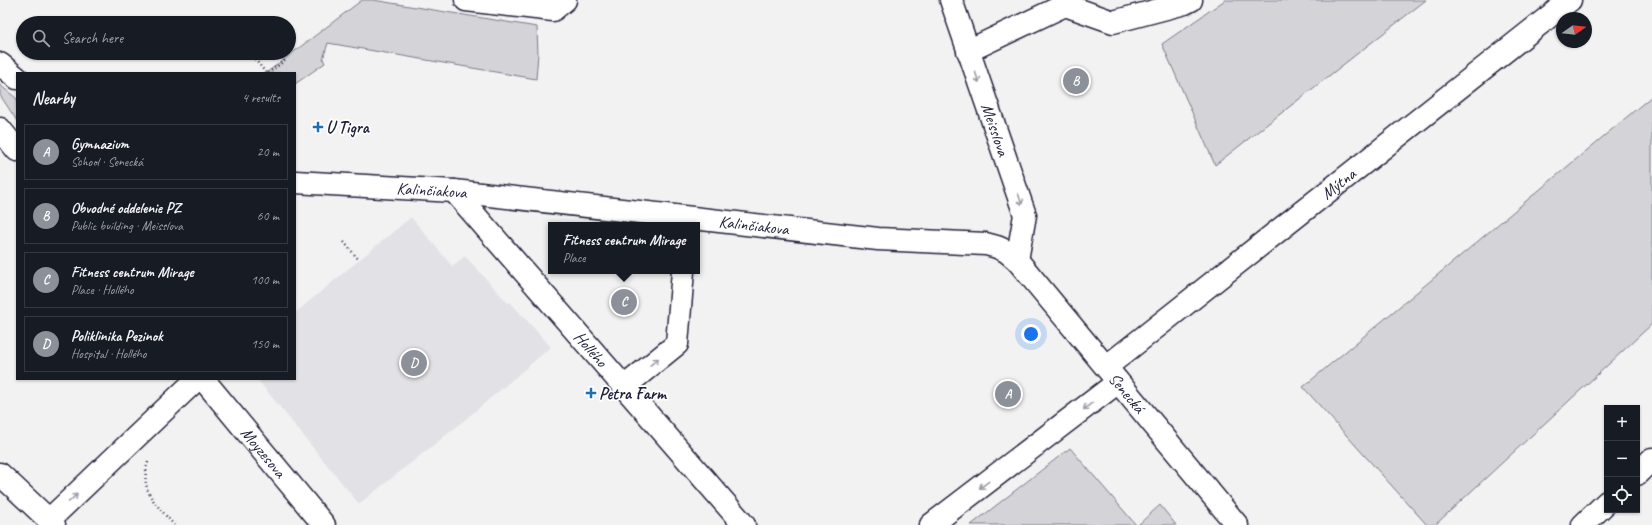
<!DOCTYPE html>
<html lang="en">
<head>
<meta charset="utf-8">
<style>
  :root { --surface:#171b24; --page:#20242c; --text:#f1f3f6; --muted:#9ea1a6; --line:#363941; --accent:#8c9099 }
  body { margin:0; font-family:Caveat,sans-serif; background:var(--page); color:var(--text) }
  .controls { position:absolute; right:12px; bottom:12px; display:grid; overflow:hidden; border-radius:0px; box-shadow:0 1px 3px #0004 }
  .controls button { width:36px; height:36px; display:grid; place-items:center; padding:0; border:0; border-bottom:1px solid var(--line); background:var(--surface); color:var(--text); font:20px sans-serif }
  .compass { position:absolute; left:1556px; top:12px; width:36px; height:36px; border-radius:50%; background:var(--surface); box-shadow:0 1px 3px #0004; rotate:76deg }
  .you { position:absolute; left:1031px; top:334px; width:14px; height:14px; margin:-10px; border:3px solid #fff; border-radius:50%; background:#1a73e8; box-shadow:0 0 0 6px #1a73e833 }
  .badge { display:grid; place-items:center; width:26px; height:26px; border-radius:50%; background:var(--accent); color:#fff; font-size:13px; font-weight:700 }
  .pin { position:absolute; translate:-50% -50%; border:2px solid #fff; box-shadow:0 1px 4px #0006 }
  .popup { position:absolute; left:548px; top:222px; width:152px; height:52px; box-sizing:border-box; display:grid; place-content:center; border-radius:0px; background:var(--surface); filter:drop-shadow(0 1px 3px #0005); font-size:13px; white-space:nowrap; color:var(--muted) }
  .popup b { font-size:15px; color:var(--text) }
  .popup::after { content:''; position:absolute; left:50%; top:100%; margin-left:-8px; border:8px solid transparent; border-top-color:var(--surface) }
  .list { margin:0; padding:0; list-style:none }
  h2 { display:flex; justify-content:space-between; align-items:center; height:52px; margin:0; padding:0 16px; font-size:17px }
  h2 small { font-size:13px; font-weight:400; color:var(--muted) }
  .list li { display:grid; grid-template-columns:26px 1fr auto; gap:12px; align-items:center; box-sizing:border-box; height:56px; margin:0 8px 8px; padding:0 8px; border:1px solid var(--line); border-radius:0px }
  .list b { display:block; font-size:15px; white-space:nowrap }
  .list p { margin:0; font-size:13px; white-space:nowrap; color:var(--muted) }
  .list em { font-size:13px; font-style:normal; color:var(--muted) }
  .icon { flex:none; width:22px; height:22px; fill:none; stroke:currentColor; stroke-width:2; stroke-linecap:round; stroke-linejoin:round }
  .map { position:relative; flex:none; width:1652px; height:525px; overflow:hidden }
  .search { position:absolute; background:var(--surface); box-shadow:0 1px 3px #0004; left:16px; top:16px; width:280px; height:44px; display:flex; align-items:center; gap:10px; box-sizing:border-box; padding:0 14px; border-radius:22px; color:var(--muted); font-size:15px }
  .panel { position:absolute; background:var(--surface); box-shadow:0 1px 3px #0004; left:16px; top:72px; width:280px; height:308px; border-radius:0px }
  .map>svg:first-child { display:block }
  .built { fill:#e2e2e6 }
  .green { fill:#d3d3d8; stroke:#7a7a8a }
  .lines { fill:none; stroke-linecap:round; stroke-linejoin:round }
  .minor-casing { stroke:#22223b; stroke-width:25 }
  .major-casing { stroke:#22223b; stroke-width:25 }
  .path { stroke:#22223b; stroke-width:2.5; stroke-dasharray:1 3; stroke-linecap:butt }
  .minor { stroke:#fff; stroke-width:22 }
  .major { stroke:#fff; stroke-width:22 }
  .oneway { stroke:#9c9ca7 }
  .poi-dot { fill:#1f6fb2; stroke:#fff; stroke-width:1.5 }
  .labels { text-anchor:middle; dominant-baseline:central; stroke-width:3.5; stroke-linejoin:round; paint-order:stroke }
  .poi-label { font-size:17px; font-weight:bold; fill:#22223b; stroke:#fff; text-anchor:start }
  .street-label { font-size:17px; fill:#22223b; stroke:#fff }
</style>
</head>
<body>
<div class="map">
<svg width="1652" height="525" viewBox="0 0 1652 525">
  <rect width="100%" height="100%" fill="#f2f2f3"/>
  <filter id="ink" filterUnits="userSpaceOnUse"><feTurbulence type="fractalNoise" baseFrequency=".025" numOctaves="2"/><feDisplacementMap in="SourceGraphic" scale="8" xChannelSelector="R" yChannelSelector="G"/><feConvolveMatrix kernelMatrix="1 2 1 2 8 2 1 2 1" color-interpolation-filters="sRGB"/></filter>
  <g filter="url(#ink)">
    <path class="built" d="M411 217 452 266 465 256 508 303 510 302 551 347 455 428 359 504 257 379H295V313Z"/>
    <path class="green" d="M362 0H373L537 27 538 54 536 79 328 43 323 59 325 63 295 84V73H266Z
      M1225 0H1426L1215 165 1162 44Z
      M0 85 17 99V121L0 95Z
      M1652 96V324L1435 525H1427L1303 387Z
      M1070 448 1136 525H971Z
      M1160 505 1176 525H1138Z"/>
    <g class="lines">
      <g class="minor-casing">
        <g id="minor">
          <path d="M466 0 553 10 565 0"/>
          <path id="s1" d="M951 0 1025 215 1017 260"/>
          <path d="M968 51 1065 5 1113 22 1185 3 1191 0"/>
          <path d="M0 129 17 150"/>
          <path id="s2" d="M454 191 744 525"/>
          <path id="s3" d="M1106 367 1570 0"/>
          <path id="s4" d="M203 379 324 525"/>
          <path d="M624 387 677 344 683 271"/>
          <path d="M0 474 49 520"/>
          <path d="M1637 474 1652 459"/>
          <path d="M54 525 49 520 197 379"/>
          <path d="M931 525 1118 382"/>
          <path d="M1583 525 1607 502"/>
        </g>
      </g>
      <g class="major-casing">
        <g id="major">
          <path d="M0 64 17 78"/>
          <path id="s5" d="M295 182 454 191 878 239 986 244 997 247 1006 251 1017 260 1237 525"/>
        </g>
      </g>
      <path class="path" d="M250 53 266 73
        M268 73 287 59
        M344 242 359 260
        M148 462C139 492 156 503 174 525"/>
      <use href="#minor" class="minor"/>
      <use href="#major" class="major"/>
    </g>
    <defs><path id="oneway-shaft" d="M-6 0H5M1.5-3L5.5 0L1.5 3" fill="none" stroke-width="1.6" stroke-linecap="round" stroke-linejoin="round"/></defs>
    <g class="oneway">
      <use href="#oneway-shaft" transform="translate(977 77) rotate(71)"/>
      <use href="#oneway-shaft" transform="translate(1020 199) rotate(71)"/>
      <use href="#oneway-shaft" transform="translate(654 362) rotate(-39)"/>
      <use href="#oneway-shaft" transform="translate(1088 406) rotate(142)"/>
      <use href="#oneway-shaft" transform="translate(984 485) rotate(143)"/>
      <use href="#oneway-shaft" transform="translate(73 498) rotate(-43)"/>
    </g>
  </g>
  <g class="poi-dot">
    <path d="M316 121h4v4h4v4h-4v4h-4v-4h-4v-4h4z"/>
    <path d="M589 387h4v4h4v4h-4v4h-4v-4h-4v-4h4z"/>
  </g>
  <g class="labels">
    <g class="poi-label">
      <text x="326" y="127">U Tigra</text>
      <text x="599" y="393">Petra Farm</text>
    </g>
    <g class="street-label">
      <text stroke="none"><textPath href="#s1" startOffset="137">Meisslova</textPath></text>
      <text stroke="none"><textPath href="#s3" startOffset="296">Mýtna</textPath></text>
      <text stroke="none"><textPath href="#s5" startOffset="137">Kalinčiakova</textPath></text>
      <text stroke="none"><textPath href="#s5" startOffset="461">Kalinčiakova</textPath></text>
      <text stroke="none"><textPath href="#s2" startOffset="209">Hollého</textPath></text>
      <text stroke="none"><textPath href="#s5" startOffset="902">Senecká</textPath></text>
      <text stroke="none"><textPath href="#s4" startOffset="95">Moyzesova</textPath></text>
    </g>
  </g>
</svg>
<div class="controls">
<button>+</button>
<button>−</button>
<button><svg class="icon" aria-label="locate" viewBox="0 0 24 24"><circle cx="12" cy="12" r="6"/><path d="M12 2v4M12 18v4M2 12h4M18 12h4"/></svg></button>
</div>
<svg class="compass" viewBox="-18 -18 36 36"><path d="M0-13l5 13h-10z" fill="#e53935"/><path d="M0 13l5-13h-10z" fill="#9ea1a6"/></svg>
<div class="you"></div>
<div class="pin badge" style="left:1008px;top:394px">A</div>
<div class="pin badge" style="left:1076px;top:81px">B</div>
<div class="pin badge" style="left:624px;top:302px">C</div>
<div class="popup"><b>Fitness centrum Mirage</b>Place</div>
<div class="pin badge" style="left:414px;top:363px">D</div>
<div class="search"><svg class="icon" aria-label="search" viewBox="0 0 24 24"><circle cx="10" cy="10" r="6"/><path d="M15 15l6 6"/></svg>Search here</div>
<section class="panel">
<h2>Nearby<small>4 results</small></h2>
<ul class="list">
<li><span class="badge">A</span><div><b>Gymnazium</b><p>School · Senecká</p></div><em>20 m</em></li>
<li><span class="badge">B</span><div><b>Obvodné oddelenie PZ</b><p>Public building · Meisslova</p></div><em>60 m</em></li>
<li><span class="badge">C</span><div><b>Fitness centrum Mirage</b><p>Place · Hollého</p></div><em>100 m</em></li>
<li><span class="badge">D</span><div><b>Poliklinika Pezinok</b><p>Hospital · Hollého</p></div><em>150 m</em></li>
</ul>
</section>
</div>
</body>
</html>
